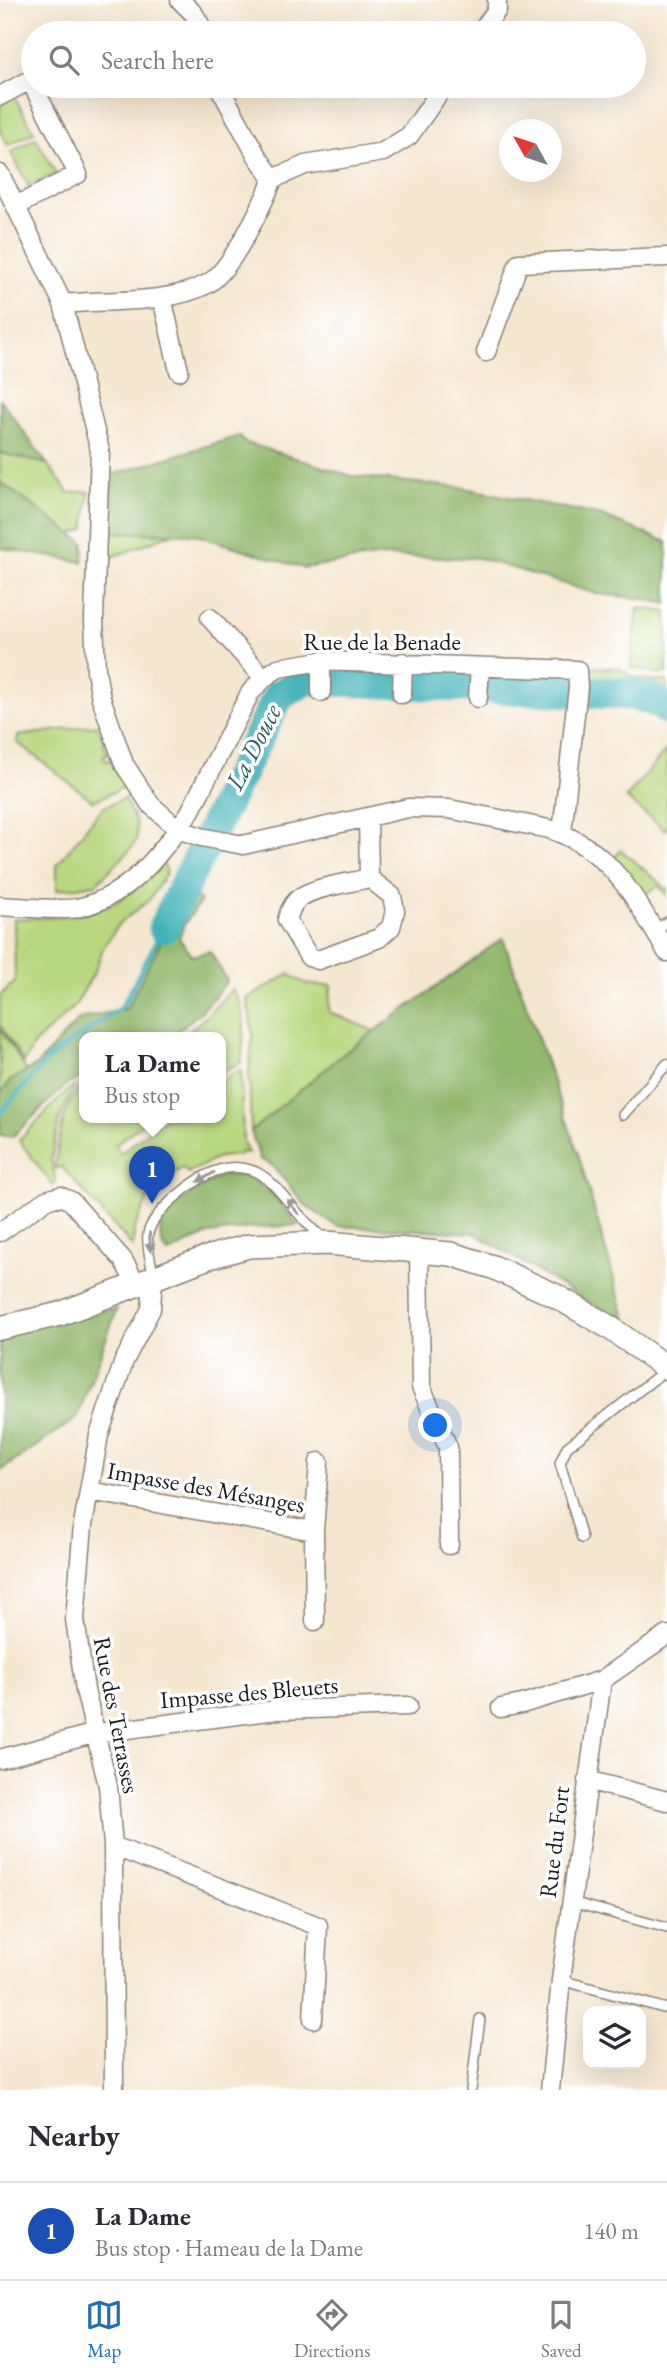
<!DOCTYPE html>
<html lang="en">
<head>
<meta charset="utf-8">
<style>
  :root { --surface:#fff; --page:#f2f2f3; --text:#2b2b33; --muted:#7c7c81; --line:#e1e1e2; --accent:#1f6fb2 }
  body { margin:0; font-family:"EB Garamond",serif; background:var(--page); color:var(--text) }
  .controls { position:absolute; right:21px; bottom:21px; display:grid; overflow:hidden; border-radius:14px; box-shadow:0 7px 28px #0002 }
  .controls button { width:63px; height:63px; display:grid; place-items:center; padding:0; border:0; border-bottom:2px solid var(--line); background:var(--surface); color:var(--text); font:35px sans-serif }
  .compass { position:absolute; left:499px; top:119px; width:63px; height:63px; border-radius:50%; background:var(--surface); box-shadow:0 7px 28px #0002; rotate:310deg }
  .you { position:absolute; left:436px; top:1426px; width:24px; height:24px; margin:-18px; border:5px solid #fff; border-radius:50%; background:#1a73e8; box-shadow:0 0 0 10px #1a73e833 }
  .badge { display:grid; place-items:center; width:46px; height:46px; border-radius:50%; background:var(--accent); color:#fff; font-size:23px; font-weight:700 }
  .pin { position:absolute; translate:-50% -58px; filter:drop-shadow(0 2px 4px #0008) }
  .pin::after { content:''; position:absolute; top:37px; width:24px; height:21px; background:inherit; clip-path:polygon(0 0,100% 0,50% 100%) }
  .popup { position:absolute; left:79px; top:1032px; width:147px; height:91px; box-sizing:border-box; display:grid; place-content:center; border-radius:14px; background:var(--surface); filter:drop-shadow(0 2px 5px #0005); font-size:23px; white-space:nowrap; color:var(--muted) }
  .popup b { font-size:26px; color:var(--text) }
  .popup::after { content:''; position:absolute; left:50%; top:100%; margin-left:-14px; border:14px solid transparent; border-top-color:var(--surface) }
  .list { margin:0; padding:0; list-style:none }
  h2 { display:flex; justify-content:space-between; align-items:center; height:91px; margin:0; padding:0 28px; font-size:30px }
  h2 small { font-size:23px; font-weight:400; color:var(--muted) }
  .list li { display:grid; grid-template-columns:46px 1fr auto; gap:21px; align-items:center; box-sizing:border-box; height:98px; padding:0 28px; border-top:2px solid var(--line) }
  .list b { display:block; font-size:26px; white-space:nowrap }
  .list p { margin:0; font-size:23px; white-space:nowrap; color:var(--muted) }
  .list em { font-size:23px; font-style:normal; color:var(--muted) }
  .icon { flex:none; width:38px; height:38px; fill:none; stroke:currentColor; stroke-width:2; stroke-linecap:round; stroke-linejoin:round }
  .map { position:relative; flex:none; width:667px; height:2090px; overflow:hidden }
  .search { position:absolute; background:var(--surface); box-shadow:0 7px 28px #0002; left:21px; right:21px; top:21px; height:77px; display:flex; align-items:center; gap:18px; box-sizing:border-box; padding:0 24px; border-radius:38px; color:var(--muted); font-size:26px }
  .sheet { height:189px; background:var(--surface) }
  nav { display:flex; justify-content:space-around; align-items:center; box-sizing:border-box; height:98px; border-top:2px solid var(--line); background:var(--surface); font-size:19px; color:var(--muted) }
  nav a { display:grid; justify-items:center; gap:4px }
  nav .on { color:var(--accent) }
  .map>svg:first-child { display:block }
  .green { fill:#b8d77e; stroke:#6a7a4d; stroke-width:2 }
  .forest { fill:#92b86d; stroke:#576a44; stroke-width:2 }
  .lines { fill:none; stroke-linecap:round; stroke-linejoin:round }
  .stream { stroke:#42b2b9; stroke-width:5 }
  .river { stroke:#42b2b9; stroke-width:32 }
  .service-casing { stroke:#888176; stroke-width:12 }
  .minor-casing { stroke:#888176; stroke-width:21 }
  .tertiary-casing { stroke:#888176; stroke-width:26 }
  .service { stroke:#fff; stroke-width:9 }
  .minor { stroke:#fff; stroke-width:18 }
  .tertiary { stroke:#fff; stroke-width:23 }
  .oneway { fill:#999 }
  .labels { text-anchor:middle; dominant-baseline:central; stroke-width:7; stroke-linejoin:round; paint-order:stroke }
  .street-label { font-size:24px; fill:#1c1c1c; stroke:#fff }
  .water-label { font-size:26px; font-style:italic; fill:#2d6063; stroke:#fff }
</style>
</head>
<body>
<div class="map">
<svg width="667" height="2090" viewBox="0 0 667 2090">
  <rect width="100%" height="100%" fill="#fff"/>
  <filter id="ink" filterUnits="userSpaceOnUse"><feTurbulence type="fractalNoise" baseFrequency=".0143" numOctaves="2"/><feDisplacementMap in="SourceGraphic" scale="14" xChannelSelector="R" yChannelSelector="G"/><feConvolveMatrix kernelMatrix="1 2 1 2 8 2 1 2 1" color-interpolation-filters="sRGB"/></filter>
  <filter id="wash" filterUnits="userSpaceOnUse"><feTurbulence type="fractalNoise" baseFrequency=".00686" numOctaves="4" result="noise"/><feDisplacementMap in="SourceGraphic" scale="28" xChannelSelector="R" yChannelSelector="G"/><feGaussianBlur stdDeviation="1.57" result="paint"/><feColorMatrix in="noise" values="0 0 0 0 0 0 0 0 0 0 0 0 0 0 0 0 0 1.4 0 .05"/><feComposite in="paint" operator="in"/></filter>
  <g filter="url(#wash)">
    <rect width="100%" height="100%" fill="#f5e6cf"/>
    <path class="green" d="M14 96 34 132 8 145 0 131V104Z
      M36 138 56 174 29 187 11 152Z
      M0 453 47 464 69 493 89 491 85 529 72 534 0 482Z
      M108 532 171 534 107 559Z
      M638 608 667 612V673H654L631 667Z
      M593 667 619 668 630 676 652 681H667V706C645 689 614 691 588 690L589 671Z
      M97 725 108 754 103 756 106 761 111 760 125 787 93 801 17 742 18 736Z
      M667 749V827L665 830 626 798Z
      M124 798 136 823 137 839 128 852 96 884 57 890V865L102 808Z
      M621 850 667 889V896L659 886 642 896 614 858Z
      M163 863 167 872 149 900 119 924 103 948 95 971 75 1006 34 1044 24 1063 0 1025V995L15 982 14 919C83 916 114 916 163 863Z
      M289 974C304 984 313 987 331 985L329 1012 374 1031 346 1052 251 1131 249 1070 253 1035 247 999Z
      M232 989C248 1011 244 1037 241 1062L220 1073V1038H180L208 1015Z
      M0 1029 42 1094 0 1128Z
      M241 1070 243 1142 248 1153 240 1152V1155L219 1157 188 1173 183 1167 151 1192 134 1229 133 1247 61 1166 56 1169 55 1164C60 1137 63 1102 84 1083V1099L81 1101 84 1104V1118H149L115 1145 121 1153 165 1118H220V1082Z
      M74 1087 59 1120 51 1161 56 1181 53 1186 19 1140 69 1089Z"/>
    <path class="forest" d="M0 399 47 464 0 453Z
      M240 436 244 442 352 476 464 488 599 515 667 542V604L645 599 597 594 479 558 382 556 303 568 193 534 108 532 111 475Z
      M0 482 84 543 83 562 0 548Z
      M188 888 201 901 184 925 179 938 192 956 210 951 227 981 202 1011 170 1037 84 1038V1076L66 1085 12 1137 0 1135V1094L10 1081 38 1064 79 1019 126 1009Z
      M503 938 578 1153 626 1321 585 1300 474 1233 336 1226 306 1206 272 1165 260 1159 251 1131 346 1052Z
      M222 1175H244L268 1189 298 1225 250 1228 208 1234 168 1253C140 1217 195 1191 222 1175Z
      M117 1309 77 1418 0 1471V1323Z"/>
    <g class="lines">
      <path class="stream" d="M0 1113 50 1057 122 1007 164 927"/>
      <path class="river" d="M164 927 279 695 307 679 630 694 656 701 667 709"/>
    </g>
  </g>
  <g filter="url(#ink)">
    <g class="lines">
      <g class="service-casing">
        <path id="service" d="M654 931 667 922
          M623 1115 667 1064
          M153 1277C152 1264 146 1246 148 1234 153 1210 197 1177 219 1170 230 1166 245 1167 256 1172 274 1181 285 1199 298 1213 306 1223 316 1231 325 1240
          M582 1538 560 1463 567 1447 667 1369
          M571 1902 667 1928
          M561 1980 667 2009
          M471 2090 480 2019"/>
      </g>
      <g class="minor-casing">
        <path id="minor" d="M180 0 194 14 205 33
          M480 33 497 10V0
          M0 96 30 80 78 174 16 206
          M0 174 63 304 100 451 94 619 96 671 101 698 124 764 150 804 178 829 201 837 243 845 408 808 449 809 549 829C613 850 635 899 667 952
          M273 179 305 165 383 152 409 136 444 86
          M162 298 179 371
          M63 304C108 299 168 305 207 284 230 273 263 204 273 179L257 156 221 90V86
          M486 352 519 263 667 257
          M210 618 264 678
          M321 692V661
          M402 694 403 662
          M478 698 480 667
          M368 817 369 878C351 883 310 887 297 900 291 906 289 913 287 920L309 957 318 960 379 938 391 927 395 911 392 896 369 878
          M0 906C20 907 59 911 77 908 129 897 161 854 190 812L250 693 264 678 278 668 321 661 577 670 578 687 562 833
          M0 1232 46 1200 60 1196 71 1201 123 1260 137 1285
          M419 1250 421 1387 448 1447 449 1545
          M89 1491 314 1531 315 1621
          M314 1531 319 1462
          M501 1708 522 1704 602 1680
          M0 1759 96 1733 277 1710 408 1706
          M587 1780 667 1801
          M113 1846 318 1926 313 2019
          M114 2090 113 1846 108 1786 85 1690 75 1619 83 1525 99 1435 124 1361 151 1309 153 1278
          M550 2090 561 1980 602 1680 667 1635"/>
      </g>
      <g class="tertiary-casing">
        <path id="tertiary" d="M0 1328 60 1314 206 1258 249 1246 327 1243 451 1254 493 1267 554 1295 609 1327 667 1368"/>
      </g>
      <use href="#service" class="service"/>
      <use href="#minor" class="minor"/>
      <use href="#tertiary" class="tertiary"/>
    </g>
    <defs><path id="oneway-solid" d="M-6-.8H1V-3.2L6.5 0L1 3.2V.8H-6Z" transform="scale(1.75)"/></defs>
    <g class="oneway">
      <use href="#oneway-solid" transform="translate(206 1177) rotate(150)"/>
      <use href="#oneway-solid" transform="translate(293 1207) rotate(-129)"/>
      <use href="#oneway-solid" transform="translate(150 1242) rotate(87)"/>
    </g>
  </g>
  <g class="labels">
    <g class="street-label">
      <text x="382" y="641">Rue de la Benade</text>
      <text transform="translate(206 1487) rotate(10)">Impasse des Mésanges</text>
      <text transform="translate(249 1692) rotate(-5)">Impasse des Bleuets</text>
      <text transform="translate(117 1715) rotate(79)">Rue des Terrasses</text>
      <text transform="translate(554 1842) rotate(-83)">Rue du Fort</text>
    </g>
    <g class="water-label">
      <text transform="translate(253 747) rotate(-63)">La Douce</text>
    </g>
  </g>
</svg>
<div class="controls">
<button><svg class="icon" aria-label="layers" viewBox="0 0 24 24"><path d="M12 4l9 5-9 5-9-5zM3 14l9 5 9-5"/></svg></button>
</div>
<svg class="compass" viewBox="-18 -18 36 36"><path d="M0-13l5 13h-10z" fill="#e53935"/><path d="M0 13l5-13h-10z" fill="#7c7c81"/></svg>
<div class="you"></div>
<div class="pin badge" style="left:152px;top:1204px;background:#1a4fb4">1</div>
<div class="popup"><b>La Dame</b>Bus stop</div>
<div class="search"><svg class="icon" aria-label="search" viewBox="0 0 24 24"><circle cx="10" cy="10" r="6"/><path d="M15 15l6 6"/></svg>Search here</div>
</div>
<section class="sheet">
<h2>Nearby<small></small></h2>
<ul class="list">
<li><span class="badge" style="background:#1a4fb4">1</span><div><b>La Dame</b><p>Bus stop · Hameau de la Dame</p></div><em>140 m</em></li>
</ul>
</section>
<nav>
<a class="on"><svg class="icon" aria-label="map" viewBox="0 0 24 24"><path d="M3 6l6-2 6 2 6-2v14l-6 2-6-2-6 2zM9 4v14M15 6v14"/></svg>Map</a>
<a><svg class="icon" aria-label="directions" viewBox="0 0 24 24"><path d="M12 3l9 9-9 9-9-9zM9 14v-3h6M13 9l2 2-2 2"/></svg>Directions</a>
<a><svg class="icon" aria-label="saved" viewBox="0 0 24 24"><path d="M7 4h10v16l-5-4-5 4z"/></svg>Saved</a>
</nav>
</body>
</html>
